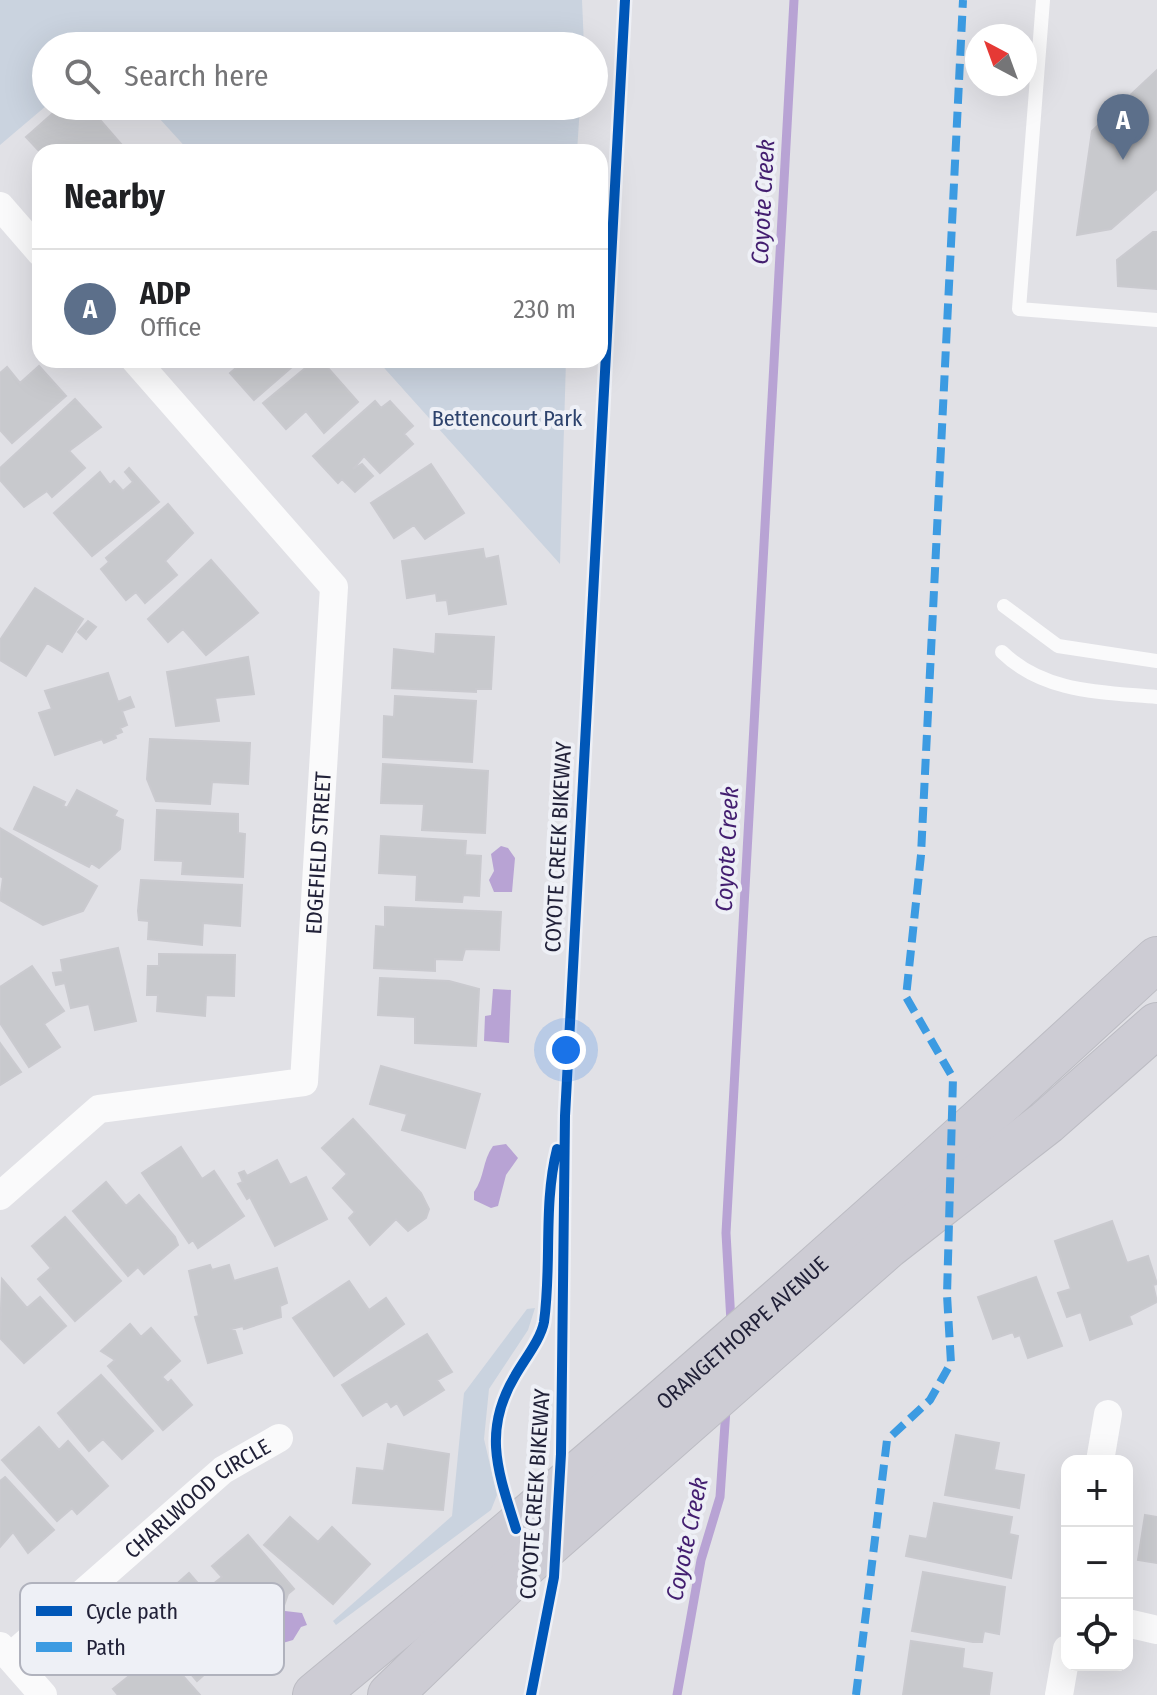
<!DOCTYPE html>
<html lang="en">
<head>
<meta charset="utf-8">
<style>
  :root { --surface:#fff; --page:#f6f6f6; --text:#202124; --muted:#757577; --line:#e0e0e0; --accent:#b45309 }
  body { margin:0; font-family:"Fira Sans Condensed",sans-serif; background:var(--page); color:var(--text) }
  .controls { position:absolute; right:24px; bottom:24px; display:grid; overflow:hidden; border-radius:16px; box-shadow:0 8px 32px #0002 }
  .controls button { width:72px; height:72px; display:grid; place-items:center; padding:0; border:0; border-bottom:2px solid var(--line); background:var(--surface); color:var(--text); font:40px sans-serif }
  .compass { position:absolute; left:965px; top:24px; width:72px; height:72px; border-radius:50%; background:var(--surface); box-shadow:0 8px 32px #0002; rotate:319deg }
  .you { position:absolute; left:566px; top:1050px; width:28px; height:28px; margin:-20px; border:6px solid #fff; border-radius:50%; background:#1a73e8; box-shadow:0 0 0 12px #1a73e833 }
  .badge { display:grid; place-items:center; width:52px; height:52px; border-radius:50%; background:var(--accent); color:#fff; font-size:26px; font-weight:700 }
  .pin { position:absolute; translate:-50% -66px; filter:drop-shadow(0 2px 4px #0008) }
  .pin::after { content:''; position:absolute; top:42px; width:28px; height:24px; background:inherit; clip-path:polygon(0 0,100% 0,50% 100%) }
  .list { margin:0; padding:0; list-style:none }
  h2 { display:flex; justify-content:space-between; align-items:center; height:104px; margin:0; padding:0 32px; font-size:34px }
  h2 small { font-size:26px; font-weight:400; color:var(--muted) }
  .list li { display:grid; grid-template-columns:52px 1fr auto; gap:24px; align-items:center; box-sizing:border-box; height:120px; padding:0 32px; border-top:2px solid var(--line) }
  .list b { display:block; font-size:30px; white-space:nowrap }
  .list p { margin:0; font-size:26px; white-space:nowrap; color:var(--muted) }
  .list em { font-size:26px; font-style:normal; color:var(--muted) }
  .icon { flex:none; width:44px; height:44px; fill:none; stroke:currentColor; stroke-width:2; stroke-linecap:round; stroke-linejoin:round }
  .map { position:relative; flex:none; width:1157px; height:1695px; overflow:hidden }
  .search { position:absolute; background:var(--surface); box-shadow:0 8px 32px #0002; left:32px; top:32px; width:576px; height:88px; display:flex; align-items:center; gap:20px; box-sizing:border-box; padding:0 28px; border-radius:44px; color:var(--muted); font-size:30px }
  .panel { position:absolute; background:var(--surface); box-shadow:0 8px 32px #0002; left:32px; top:144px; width:576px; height:224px; border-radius:24px }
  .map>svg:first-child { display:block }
  .green { fill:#cad3df }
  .water { fill:#b8a3d4 }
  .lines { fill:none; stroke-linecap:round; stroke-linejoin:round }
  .stream { stroke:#b8a3d4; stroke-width:9 }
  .building { fill:#c8c9cd; stroke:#cacacf; stroke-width:2 }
  .primary-casing { stroke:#bcbcc3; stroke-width:46 }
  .service { stroke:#fafafb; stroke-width:14 }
  .minor { stroke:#fafafb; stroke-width:28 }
  .primary { stroke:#cdccd4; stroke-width:44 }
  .quiet { stroke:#3c9be2; stroke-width:8; stroke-dasharray:16 8; stroke-linecap:butt }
  .cycleway-casing { stroke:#eef0f6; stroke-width:15 }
  .cycleway { stroke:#0057b8; stroke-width:10 }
  .labels { text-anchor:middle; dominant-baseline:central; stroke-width:8; stroke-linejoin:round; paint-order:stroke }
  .park-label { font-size:22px; fill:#2d426c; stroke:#eef0f6 }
  .street-label { font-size:22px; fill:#212138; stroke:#eef0f6 }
  .water-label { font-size:24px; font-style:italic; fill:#431e70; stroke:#eef0f6 }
  .key { fill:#eef0f6; stroke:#b0b2bd; stroke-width:2 }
  .key-label { font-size:22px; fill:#212138 }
</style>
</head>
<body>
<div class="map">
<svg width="1157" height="1695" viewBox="0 0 1157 1695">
  <rect width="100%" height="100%" fill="#e1e1e6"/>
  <path class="green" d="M0 0H582L584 46H46V106L0 145Z
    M148 106H580L577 152H190Z
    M377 360H566L560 564Z
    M535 1308 528 1330 489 1389 484 1439 497 1495 491 1510 336 1625 333 1621 452 1516 464 1393 527 1309Z"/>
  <path class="water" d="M501 846 508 848 515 858 512 892H494L489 880 494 871 491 854Z
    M493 989 511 990 509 1043 484 1041 485 1016 491 1015Z
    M506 1144 518 1158 506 1175 498 1206 491 1208 474 1200V1192C485 1177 482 1161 493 1146Z
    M285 1611 302 1613 307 1625 301 1627 293 1640 269 1647 264 1631 278 1627Z"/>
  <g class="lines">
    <path class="stream" d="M731 1322 726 1233 794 0
      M677 1695 701 1560 720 1497 726 1409"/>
  </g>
  <path class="building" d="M1157 70V189L1111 229 1077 235 1092 131Z
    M61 106H88L121 144 112 152H40L26 137Z
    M1153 232H1157V289L1118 286 1117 260Z
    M245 360H300L254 400 230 373Z
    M315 360H321L358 402 324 433 306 411 286 429 263 403Z
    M39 366 66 396 12 443 0 430V373L7 367 20 383Z
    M75 399 101 427 69 451 85 468 52 497 47 491 24 507 0 480V468Z
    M375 401 381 408 390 401 413 426 404 434 413 444 380 473 364 456 353 469 362 464 373 476 355 492 342 479 338 483 313 456Z
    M431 464 464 513 425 539 414 525 394 538 371 503Z
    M129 468 159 502 92 556 54 513 100 472 110 485 114 481 123 491 133 482 125 472Z
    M168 504 193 533 165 561 177 575 145 603 136 592 126 600 101 569 109 562 106 558Z
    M483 549 485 559 498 556 506 604 449 614 447 600 437 601 436 593 407 598 402 561Z
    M211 560 258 613 206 655 183 629 168 642 148 619Z
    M35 588 83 619 62 652 47 643 26 676 0 660V640Z
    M88 621 96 627 86 639 78 632Z
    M436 634 494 637 491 689H476V692L392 688 394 649 435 654Z
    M248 657 254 694 215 698 219 721 176 726 167 672Z
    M108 673 118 702 130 697 134 707 122 711 127 725 120 728 122 732 115 735 116 738 104 743 102 739 55 755 39 713 52 709 45 691Z
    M395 696 476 701 472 762 383 757 384 716 394 717Z
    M150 739 250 743 248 784 212 782 210 804 156 801 147 779Z
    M383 764 488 771 485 833 422 830 424 804 381 803Z
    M34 787 65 802 63 806 67 808 77 790 117 811 114 816 123 820 120 849 99 868 91 863 89 867 14 829Z
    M157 810 238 814V833L245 834 243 877 182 874 183 861 155 860Z
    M0 828 97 886 83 911 43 925 0 900 3 878 0 876Z
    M381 836 466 841 465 855 481 856 479 896 463 895 462 902 416 900 417 875 379 873Z
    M141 880 242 885 240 926 203 923 202 945 148 939 149 921 139 920 138 911Z
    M385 907 501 912 499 950 465 949 462 960 435 959V971L374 968 376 926 385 927Z
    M118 948 136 1021 95 1030 89 1004 71 1008 65 983 56 985 53 973 63 972 61 960Z
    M159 954 235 955 234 996 206 995 205 1016 157 1011 158 995H147L148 966H159Z
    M32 966 64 1011 44 1024 60 1047 29 1067 0 1023V987Z
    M380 978 449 981 479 989 476 1046 415 1043V1017L378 1015Z
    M0 1043 21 1072 0 1085Z
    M381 1066 480 1094 465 1148 402 1130 407 1114 370 1104Z
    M353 1119 421 1193 429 1209 426 1218 408 1231 396 1219 370 1245 349 1218 355 1212 333 1188 347 1174 322 1148Z
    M181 1147 202 1179 214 1171 244 1216 198 1248 193 1240 189 1243 142 1173Z
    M277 1160 290 1185 306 1177 327 1219 275 1246 250 1197 247 1199 238 1184 243 1182 239 1173 244 1171 247 1176Z
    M106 1182 126 1206 139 1195 175 1237 178 1245 144 1274 138 1267 128 1276 73 1211Z
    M65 1217 121 1281 75 1321 38 1279 51 1268 32 1246Z
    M1112 1221 1127 1263 1148 1256 1157 1284 1153 1285 1157 1302 1129 1316 1132 1324 1090 1340 1081 1312 1067 1317 1058 1293 1071 1289 1055 1241Z
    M210 1265 212 1270 229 1265 234 1281 277 1268 287 1303 280 1306 281 1317 244 1329 243 1326 231 1329 235 1331 242 1353 208 1363 195 1317 199 1316 189 1271Z
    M1036 1277 1062 1346 1028 1358 1020 1335 1015 1337 1013 1332 993 1339 978 1297Z
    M2 1279 27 1308 40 1297 66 1326 24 1363 0 1338Z
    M349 1281 369 1310 386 1298 404 1324 334 1376 293 1318Z
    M130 1324 141 1337 151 1328 180 1361 162 1377 168 1383 171 1380 192 1405 163 1430 108 1366 115 1360 101 1351Z
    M427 1334 452 1372 437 1380 444 1390 404 1415 397 1403 391 1407 387 1401 363 1416 342 1385Z
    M101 1375 153 1431 122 1459 103 1439 89 1451 58 1413Z
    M39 1427 59 1450 68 1441 108 1486 77 1514 72 1508 57 1521 2 1460Z
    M956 1435 999 1443 994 1470 1024 1475 1019 1508 945 1495Z
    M388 1444 449 1454 443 1510 353 1503 357 1468 384 1471Z
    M5 1477 54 1530 28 1553 13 1532 0 1547V1481Z
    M934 1503 1012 1517 1009 1534 1018 1536 1011 1578 906 1556 910 1536 927 1539Z
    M1145 1515 1157 1517V1563L1138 1560Z
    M290 1517 318 1542 332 1527 370 1564 333 1604 264 1545Z
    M248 1535 294 1589 288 1594 279 1620 249 1629 208 1588 222 1577 212 1566Z
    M923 1572 1005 1587 999 1634 984 1631 982 1642H973L912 1631Z
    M189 1573 245 1638 197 1681 165 1644 177 1634 153 1605Z
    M136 1621 143 1631 200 1695H118L113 1689 129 1676 105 1649Z
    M911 1641 964 1649 962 1668 992 1673 989 1695H903Z"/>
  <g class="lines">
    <g class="primary-casing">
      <g id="primary">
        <path id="s3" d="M315 1695C603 1458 883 1213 1157 959"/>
        <path d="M390 1695 525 1565 888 1246 1047 1122 1157 1025"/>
      </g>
    </g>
    <path class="service" d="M1043 0 1019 309 1157 320
      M1004 606 1058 646 1157 661
      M1002 652C1044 693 1102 692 1157 697"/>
    <g class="minor">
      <path d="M0 206 40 252"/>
      <path id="s1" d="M0 1196 99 1109 304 1082 334 587 135 360"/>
      <path d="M1100 1461 1108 1414"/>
      <path d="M1127 1623 1157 1630"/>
      <path d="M0 1646 43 1695"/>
      <path id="s2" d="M10 1657 223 1470 279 1438"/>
      <path d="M1059 1695 1067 1649"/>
    </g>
    <use href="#primary" class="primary"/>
    <path class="quiet" d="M856 1695 887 1440 930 1400 951 1363 947 1295 953 1078 906 997 921 855 963 0"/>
    <g class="cycleway-casing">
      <path id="cycleway" d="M516 1529C498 1472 482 1431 515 1376 524 1360 541 1339 544 1322 552 1264 543 1205 557 1149
        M531 1695 554 1577 561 1454 565 1116 625 0"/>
    </g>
    <use href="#cycleway" class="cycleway"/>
  </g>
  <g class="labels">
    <g class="park-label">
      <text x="507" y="418">Bettencourt Park</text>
    </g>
    <g class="street-label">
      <text transform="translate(558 847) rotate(-87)">COYOTE CREEK BIKEWAY</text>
      <text stroke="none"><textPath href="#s1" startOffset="568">EDGEFIELD STREET</textPath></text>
      <text stroke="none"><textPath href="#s3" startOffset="560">ORANGETHORPE AVENUE</textPath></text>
      <text transform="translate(535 1494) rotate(-86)">COYOTE CREEK BIKEWAY</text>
      <text stroke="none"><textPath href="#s2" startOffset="246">CHARLWOOD CIRCLE</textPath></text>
    </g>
    <g class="water-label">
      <text transform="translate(763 202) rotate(-87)">Coyote Creek</text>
      <text transform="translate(727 849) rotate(-87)">Coyote Creek</text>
      <text transform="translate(687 1539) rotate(-78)">Coyote Creek</text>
    </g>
  </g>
  <rect x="20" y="1583" width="264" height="92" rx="12" class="key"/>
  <rect x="36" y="1606" width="36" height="10" fill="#0057b8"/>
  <rect x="36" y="1642" width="36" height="10" fill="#3c9be2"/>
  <g class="key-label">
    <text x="86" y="1619">Cycle path</text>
    <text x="86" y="1655">Path</text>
  </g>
</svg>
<div class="controls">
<button>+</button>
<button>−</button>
<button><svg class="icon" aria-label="locate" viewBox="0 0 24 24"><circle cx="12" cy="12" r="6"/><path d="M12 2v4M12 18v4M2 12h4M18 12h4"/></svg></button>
</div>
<svg class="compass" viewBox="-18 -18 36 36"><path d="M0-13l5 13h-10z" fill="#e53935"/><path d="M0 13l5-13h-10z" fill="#757577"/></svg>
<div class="you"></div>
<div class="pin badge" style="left:1123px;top:160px;background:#5c6f8a">A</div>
<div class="search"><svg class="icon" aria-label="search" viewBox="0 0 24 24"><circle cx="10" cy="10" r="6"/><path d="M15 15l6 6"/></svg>Search here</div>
<section class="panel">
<h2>Nearby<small></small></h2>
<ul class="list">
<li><span class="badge" style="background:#5c6f8a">A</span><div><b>ADP</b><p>Office</p></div><em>230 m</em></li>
</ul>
</section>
</div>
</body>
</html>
